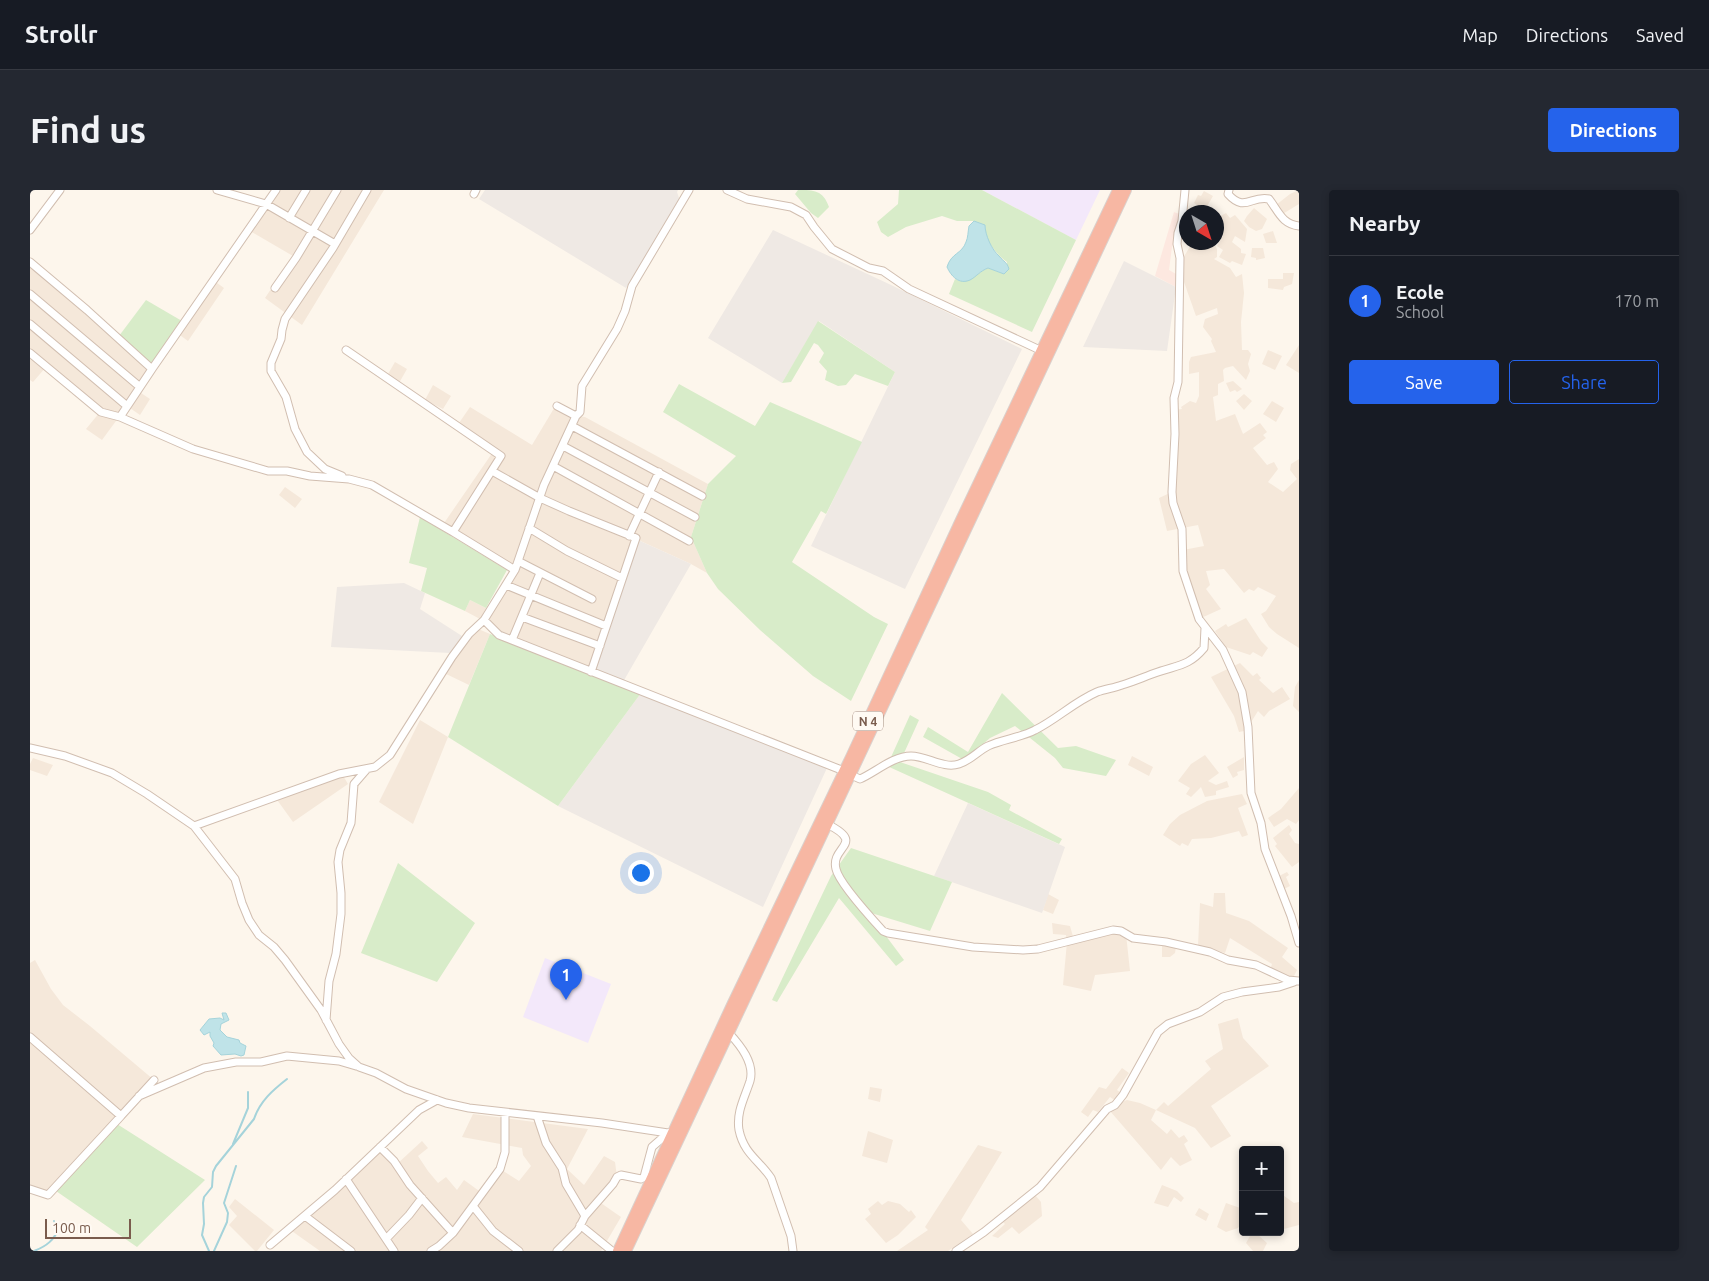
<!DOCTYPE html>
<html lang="en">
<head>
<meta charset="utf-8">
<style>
  :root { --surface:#171b24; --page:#242831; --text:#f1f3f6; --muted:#9ea1a6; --line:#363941; --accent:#2563eb }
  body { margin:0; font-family:Ubuntu,sans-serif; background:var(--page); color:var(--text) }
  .controls { position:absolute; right:15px; bottom:15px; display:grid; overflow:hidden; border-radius:5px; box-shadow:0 2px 8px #0003 }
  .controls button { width:45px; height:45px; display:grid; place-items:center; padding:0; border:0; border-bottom:1px solid var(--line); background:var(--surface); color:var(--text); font:25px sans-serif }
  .compass { position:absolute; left:1149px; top:15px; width:45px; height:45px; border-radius:50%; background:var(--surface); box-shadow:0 2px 8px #0003; rotate:141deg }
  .scale { position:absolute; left:15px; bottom:12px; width:86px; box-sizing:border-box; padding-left:5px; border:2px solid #7a5c4d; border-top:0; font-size:14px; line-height:18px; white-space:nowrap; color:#7a5c4d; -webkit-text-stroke:4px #fffaf3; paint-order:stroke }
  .you { position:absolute; left:610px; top:682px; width:18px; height:18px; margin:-12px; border:4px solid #fff; border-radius:50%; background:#1a73e8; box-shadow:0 0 0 8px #1a73e833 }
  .badge { display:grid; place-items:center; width:32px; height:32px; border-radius:50%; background:var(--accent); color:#fff; font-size:16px; font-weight:700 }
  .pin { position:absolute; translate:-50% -41px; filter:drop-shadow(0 1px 2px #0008) }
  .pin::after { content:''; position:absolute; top:26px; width:18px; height:15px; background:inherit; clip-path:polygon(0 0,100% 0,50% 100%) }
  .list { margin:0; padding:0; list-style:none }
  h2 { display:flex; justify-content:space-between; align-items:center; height:65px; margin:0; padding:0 20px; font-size:21px }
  h2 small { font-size:16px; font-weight:400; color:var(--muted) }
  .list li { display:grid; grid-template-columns:32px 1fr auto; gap:15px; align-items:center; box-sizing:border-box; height:90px; padding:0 20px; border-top:1px solid var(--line) }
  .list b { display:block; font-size:19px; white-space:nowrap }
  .list p { margin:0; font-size:16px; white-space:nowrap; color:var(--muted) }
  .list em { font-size:16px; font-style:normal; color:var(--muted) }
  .actions { display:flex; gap:10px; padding:15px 20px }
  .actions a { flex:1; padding:11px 0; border:1px solid var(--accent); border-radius:5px; text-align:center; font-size:18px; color:var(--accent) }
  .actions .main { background:var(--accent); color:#fff }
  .map { position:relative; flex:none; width:1269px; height:1061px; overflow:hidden; border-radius:5px }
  header { display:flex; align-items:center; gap:30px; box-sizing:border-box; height:70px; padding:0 25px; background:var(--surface); border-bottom:1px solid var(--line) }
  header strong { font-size:24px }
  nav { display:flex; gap:28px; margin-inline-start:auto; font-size:18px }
  .intro { display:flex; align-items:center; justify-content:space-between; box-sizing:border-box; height:120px; padding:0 30px }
  h1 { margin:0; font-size:35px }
  .button { padding:12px 22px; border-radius:5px; background:var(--accent); color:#fff; font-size:18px; font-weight:700 }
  main { display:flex; gap:30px; padding:0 30px }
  aside { flex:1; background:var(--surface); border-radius:5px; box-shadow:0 2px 8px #0003 }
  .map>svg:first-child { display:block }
  .residential { fill:#f5e8da }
  .commercial { fill:#fde8e0 }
  .industrial { fill:#efe9e4 }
  .education { fill:#f3e8fa }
  .green { fill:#d8ecc9 }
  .water { fill:#bfe3e8; stroke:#a5d3da }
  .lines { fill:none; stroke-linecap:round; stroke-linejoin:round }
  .stream { stroke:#a5d3da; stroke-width:2 }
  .minor-casing { stroke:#d1beb0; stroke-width:9 }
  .highway-casing { stroke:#dad1cd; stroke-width:12 }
  .minor { stroke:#fff; stroke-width:7 }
  .highway { stroke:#f7b7a3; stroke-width:10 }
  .labels { text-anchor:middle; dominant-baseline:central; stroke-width:4; stroke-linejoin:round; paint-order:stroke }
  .shield { fill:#fffaf3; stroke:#a28b7f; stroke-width:1 }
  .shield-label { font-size:12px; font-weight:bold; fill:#7a5c4d }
</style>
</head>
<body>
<header>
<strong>Strollr</strong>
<nav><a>Map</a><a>Directions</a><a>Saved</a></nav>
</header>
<div class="intro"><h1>Find us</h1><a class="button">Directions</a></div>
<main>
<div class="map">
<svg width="1269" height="1061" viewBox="0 0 1269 1061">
  <rect width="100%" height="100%" fill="#fdf6ec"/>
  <path class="residential" d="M243 0H354L272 135 235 108 263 66 215 38Z
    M1269 0V14L1251 25 1246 15 1260 4Z
    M1174 1 1183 6 1175 20 1164 13 1168 5 1171 6Z
    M1224 18 1237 29 1232 39 1226 41 1219 37 1214 31 1217 26Z
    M1196 23 1200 28 1205 25 1217 39 1215 52 1205 46 1202 52 1211 59V63L1216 64 1212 75 1202 71 1200 73 1189 67 1193 60 1187 56 1191 49 1187 44V28Z
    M1243 41 1247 53H1236L1233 44Z
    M1174 53 1177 55 1180 53H1184L1187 59V67L1184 69 1200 78 1206 87 1212 84 1214 103 1211 132 1212 160H1218L1221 164 1218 174 1220 181 1216 190 1203 176 1195 178 1193 180 1194 191 1188 194V205L1183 207 1186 231 1205 224 1213 244 1230 233 1237 242 1233 245 1236 248 1223 258 1237 275 1244 272 1248 279 1238 292 1253 302 1267 289 1260 280 1261 274 1269 269V458L1247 444 1239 437 1231 424 1236 421 1246 406 1228 397 1224 401 1219 399 1214 403 1194 379 1176 381 1180 395 1176 399 1191 419 1169 429 1158 397 1153 360 1174 356 1168 335 1137 341 1129 308 1142 302 1144 220 1152 219 1151 217 1160 211 1166 213 1169 206V182L1159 184V172L1161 167 1186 162 1181 151 1182 149 1173 137 1175 129 1188 124 1187 118 1166 126 1154 92 1153 68 1161 55Z
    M1222 58H1233L1235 68 1226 70V68L1221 67Z
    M0 72 122 179 108 201 120 209 110 225 97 216 72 250 56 239 70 222 16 177 3 192 0 190Z
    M1253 83H1264L1262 94 1254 97 1253 100 1238 98V89H1253Z
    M183 90 194 98 158 151 147 143Z
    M1269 155V183L1256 175Z
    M1238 160 1252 166 1245 180 1232 174Z
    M365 172 377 179 369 193 358 184Z
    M1203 191 1212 199 1207 202 1205 200 1200 202 1196 193Z
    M403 195 421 206 413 219 395 210Z
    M1214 204 1222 211 1214 220 1206 211Z
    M1242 211 1254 218 1246 232 1233 224Z
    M526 215 546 226 555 227 678 294 661 347 677 383 661 374 606 349 561 482 469 445 454 430 485 380 412 336 465 259 429 233 440 217 502 255Z
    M255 297 272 309 265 318 249 305Z
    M440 410 456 418 450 429 435 421Z
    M1216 428 1231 451 1238 458 1232 467 1223 462 1220 465 1196 457 1185 441 1196 434 1198 437Z
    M446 438 460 444 439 495 412 482Z
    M1210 473 1223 486 1227 483 1231 488 1229 490 1243 503 1252 497 1260 509 1239 521 1234 527 1228 521 1218 537 1214 541 1209 542 1204 526 1181 487Z
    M1269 490V522L1263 516 1265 497Z
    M390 530 418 547 383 634 349 612Z
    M1175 565 1189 583 1178 591 1186 595 1197 591 1199 597 1186 601V605L1175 607 1171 597 1161 607 1156 604 1160 598 1148 591 1161 574Z
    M1102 566 1123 577 1119 586 1098 575Z
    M1214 567V580L1207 582 1208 585 1203 588 1197 577Z
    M3 568 23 575 17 586 0 580V574Z
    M312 584 318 594 263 632 245 607Z
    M1269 598V630L1266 634 1257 629 1244 637 1238 628 1251 619Z
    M1212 604 1217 614 1208 618 1218 645 1212 647 1209 641 1181 648 1162 649 1158 656 1152 653 1150 656 1133 645 1140 634 1150 625 1177 611Z
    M1259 635 1262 640 1259 644 1265 653 1269 654V672L1262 677 1245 656 1247 654 1243 648Z
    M1257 682 1259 685 1256 687 1260 696 1252 700 1247 687Z
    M1184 703H1195L1196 723 1219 731 1258 758 1252 767 1267 780 1264 786H1255L1241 777 1242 774 1200 748 1195 763 1168 756 1170 713 1183 717Z
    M1018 704 1029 710 1023 724 1013 720Z
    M1022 733 1040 736 1044 750 1071 743 1096 744 1100 781 1065 785 1061 801 1033 795 1037 752 1036 745 1023 744Z
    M1132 754 1146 757 1145 763 1140 767H1132Z
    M5 770 21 799 33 815 60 836 124 890 18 1005 0 999V773Z
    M1208 828 1213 848 1239 876 1181 916 1201 946 1181 958 1165 938 1126 920 1121 930 1137 944 1141 939 1149 948 1154 945 1158 951 1154 954 1162 970 1150 976 1141 967 1131 980 1080 921 1085 915 1097 910 1110 913 1126 920 1134 912 1138 916 1181 879 1175 871 1193 859 1188 834Z
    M1092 878 1099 883 1087 900 1091 903 1086 911 1080 907 1068 922 1063 920 1058 927 1051 922 1069 897 1076 899Z
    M840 897 852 899 850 912 838 909Z
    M443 924 558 939 537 979 554 995 574 966 585 972 587 987 568 1011 591 1027 571 1061H290L259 1039 350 957 367 974 392 951 398 958 388 966 398 981 408 993 416 987 427 1000 434 990 452 1003 470 979 489 991 501 976 493 965 492 958 432 947Z
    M838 941 863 950 857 973 832 966Z
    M948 955 972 962 931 1030 943 1044 918 1061H867L898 1040 895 1037Z
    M1132 995 1147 1001 1154 1008 1151 1012 1144 1007 1138 1017 1124 1013Z
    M1250 1003 1264 1013 1269 1012V1035L1250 1040Z
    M1005 1005 1011 1012 1012 1026 989 1044 982 1037 968 1048 962 1046 975 1034 972 1031Z
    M205 1009 244 1040 227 1061H225L199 1035 207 1026 199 1017Z
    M848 1011 852 1015 858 1011 870 1014 879 1022 881 1020 886 1027 868 1045 856 1053 835 1029 841 1024 838 1019Z
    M1196 1013 1213 1019V1031L1208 1038 1196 1042 1187 1037Z
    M1169 1018 1179 1024 1176 1031 1165 1025Z
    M1227 1044 1237 1053 1233 1061H1223L1216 1053 1220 1046Z"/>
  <path class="commercial" d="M1144 22 1152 25 1142 57 1139 80 1146 84V97L1125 86Z"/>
  <path class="industrial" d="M455 0H648L647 2 650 11 596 98 449 9Z
    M743 40 859 94 992 159 875 399 781 356 865 182 789 131 752 193 678 148Z
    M1094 71 1146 97 1137 161 1053 157Z
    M608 350 661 374 593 492 564 480Z
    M374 393 395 403 390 419 432 446 420 463 301 457 307 397Z
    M611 503 797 578 733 717 528 616Z
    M938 613 1035 657 1012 723 904 686Z"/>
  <path class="education" d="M952 0H1070L1046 50Z
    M515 768 581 794 558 853 493 827Z"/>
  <path class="green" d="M768 0C784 0 793 0 799 17L788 28 781 23 765 4Z
    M869 0H952L1046 50 1002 142 919 104 925 89C937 96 947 82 958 78L974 84 977 72C963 63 955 44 944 31H927L912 26 876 37 858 47 851 42 847 32 868 14Z
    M116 110 152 131 121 175 89 146Z
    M788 131 865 182 858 196 825 184 816 195 808 196 795 190 797 181 789 172 794 163 788 155 784 153 761 192 752 193Z
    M649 194 725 236 740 212 832 252 796 324 791 321 762 372 844 427 858 434 821 511 783 486 730 440 688 399 677 383 661 347 678 294 706 266 633 222Z
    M390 327 477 380 456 418 440 410 435 421 391 401 397 378 379 373Z
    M460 444 611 503 528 616 418 547Z
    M972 503 1028 558 1046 556 1086 570 1076 586 1033 578 1025 568 985 536 960 548 934 570 893 547 898 537 938 562Z
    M880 525 889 530 870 572 958 602 981 615 979 620 1032 649 1029 654 857 576Z
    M821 658 922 692 900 741 838 722 874 770 866 776 809 708 747 812 742 810 801 686Z
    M368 673 445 733 407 792 331 763Z
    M87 934 175 990 107 1057 26 1001Z"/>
  <path class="water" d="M944 31 955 35C955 45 962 60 969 66 974 72 977 72 979 79L974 84 958 78C950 81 946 87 940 90 929 95 921 86 917 77 921 63 932 64 936 52 938 48 938 41 939 36Z
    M192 823H196L199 830 191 834 190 840 197 847 209 850 210 853 216 856 214 865 211 866 205 864 191 865 183 856 184 853 180 846V842L174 845 170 840 179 829 190 828 194 830Z"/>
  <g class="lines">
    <path class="stream" d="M203 954 218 918V902
      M4 1061C17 1056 24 1050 29 1038L24 1031
      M179 1061 172 1045 174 1034 173 1013 174 1007 182 997 183 982 186 976 224 929C230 911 243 900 257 889
      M184 1061 197 1032 198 1023 194 1013 206 976"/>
    <g class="minor-casing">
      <path id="minor" d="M187 0 236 14 305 54
        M697 0 717 9 761 17 776 25 784 37 802 59 839 78 853 81 879 99 1012 161
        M1155 0 1152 31 1148 43 1147 54 1150 68 1148 192 1144 208 1145 244 1142 302 1143 313 1152 339 1153 381 1169 429 1193 460 1212 502 1218 537 1221 603 1231 633 1235 659 1261 726 1269 753
        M1199 0 1198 4C1215 23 1221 5 1239 9 1249 22 1252 34 1269 36
        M444 4 446 0
        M259 28 276 0
        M0 40 30 0
        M0 72 57 120 122 179 90 227
        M245 98 266 68 307 0
        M0 104 110 197
        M0 134 97 216
        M316 160 471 266 423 342 485 380
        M0 163 71 222 90 227 163 259 238 281H257L280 286 319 289 342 295 423 342
        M122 179 246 0
        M546 226 550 222 552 196 587 139 595 121 602 96 659 0
        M542 236 672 306
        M533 256 665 327
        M523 276 659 351
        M462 281 510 308 539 321 606 348 561 482
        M312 286 295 279 277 262 265 239 256 207 241 181V173L251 149 252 140 255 129 303 58 337 0
        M499 338 537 361 592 388
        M599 346 629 282
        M488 371 562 409
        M476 395 576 436
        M492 427 570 456
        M454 430 469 445 814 581
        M482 450 510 383
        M0 558 35 566 82 583 117 604 164 636 205 689 212 713 219 730 229 745 244 757 255 770 291 820 309 854 319 868 329 877 346 883 376 899 416 913 439 918 572 933 638 943 644 942
        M821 585 830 589C846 582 863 566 881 566 897 566 913 579 929 574 941 570 948 561 958 556 973 549 990 548 1005 540 1027 529 1044 512 1067 502 1075 499 1084 498 1092 495 1105 491 1116 486 1128 482 1148 475 1159 476 1174 458L1175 438
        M797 634C837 654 800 656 806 679 809 693 842 729 853 741L858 743 943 757 993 760 1008 759 1083 740 1091 741 1103 748 1136 752 1180 762 1198 770 1226 775 1258 790 1269 791
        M164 636 309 584 345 577 360 565 422 467 439 444 454 430 485 380 514 295 546 226 527 216
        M296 830 299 791 306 764 311 724V703L308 672 310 660 321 633 324 594 337 579
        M699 843C710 855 725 873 720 891 715 907 706 922 709 940 714 964 729 970 741 988L761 1046 763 1061
        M0 847 91 926 18 1005 0 999
        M109 906 174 878 206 872H231L257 866 309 871 326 876
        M91 926 124 890
        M507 926 516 953 532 978 536 994 555 1026
        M350 957 364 971 380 995 423 1043
        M316 989 364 1061
        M443 1016 463 1041 489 1061
        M275 1026 321 1061
        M550 1035 582 1061
        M356 1049 379 1025 392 1008
        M240 1055 305 1000 389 920 407 910
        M401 1061 409 1056 423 1043 470 979 475 962V923
        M527 1061 548 1040 555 1026 583 994 587 987 591 985 611 989 614 987 622 957 638 943
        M926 1061 954 1042 1010 997 1077 919 1085 915 1093 905 1128 842 1138 834 1170 822 1193 807 1212 802 1249 797 1264 792"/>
    </g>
    <g class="highway-casing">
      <path id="highway" d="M588 1061 702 815 821 567 930 332 1088 0
        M596 1061 1096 0"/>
    </g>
    <use href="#minor" class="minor"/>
    <use href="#highway" class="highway"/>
  </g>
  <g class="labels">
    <rect class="shield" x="823" y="521.5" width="30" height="19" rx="4"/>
    <g class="shield-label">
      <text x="838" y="531">N 4</text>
    </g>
  </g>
</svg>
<div class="controls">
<button>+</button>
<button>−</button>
</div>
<svg class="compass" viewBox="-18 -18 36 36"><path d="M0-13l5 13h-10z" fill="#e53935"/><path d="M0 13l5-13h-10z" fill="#9ea1a6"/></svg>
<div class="scale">100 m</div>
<div class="you"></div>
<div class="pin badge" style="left:536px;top:810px">1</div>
</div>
<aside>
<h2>Nearby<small></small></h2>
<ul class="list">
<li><span class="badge">1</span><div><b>Ecole</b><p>School</p></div><em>170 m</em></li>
</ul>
<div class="actions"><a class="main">Save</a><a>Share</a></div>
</aside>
</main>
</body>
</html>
